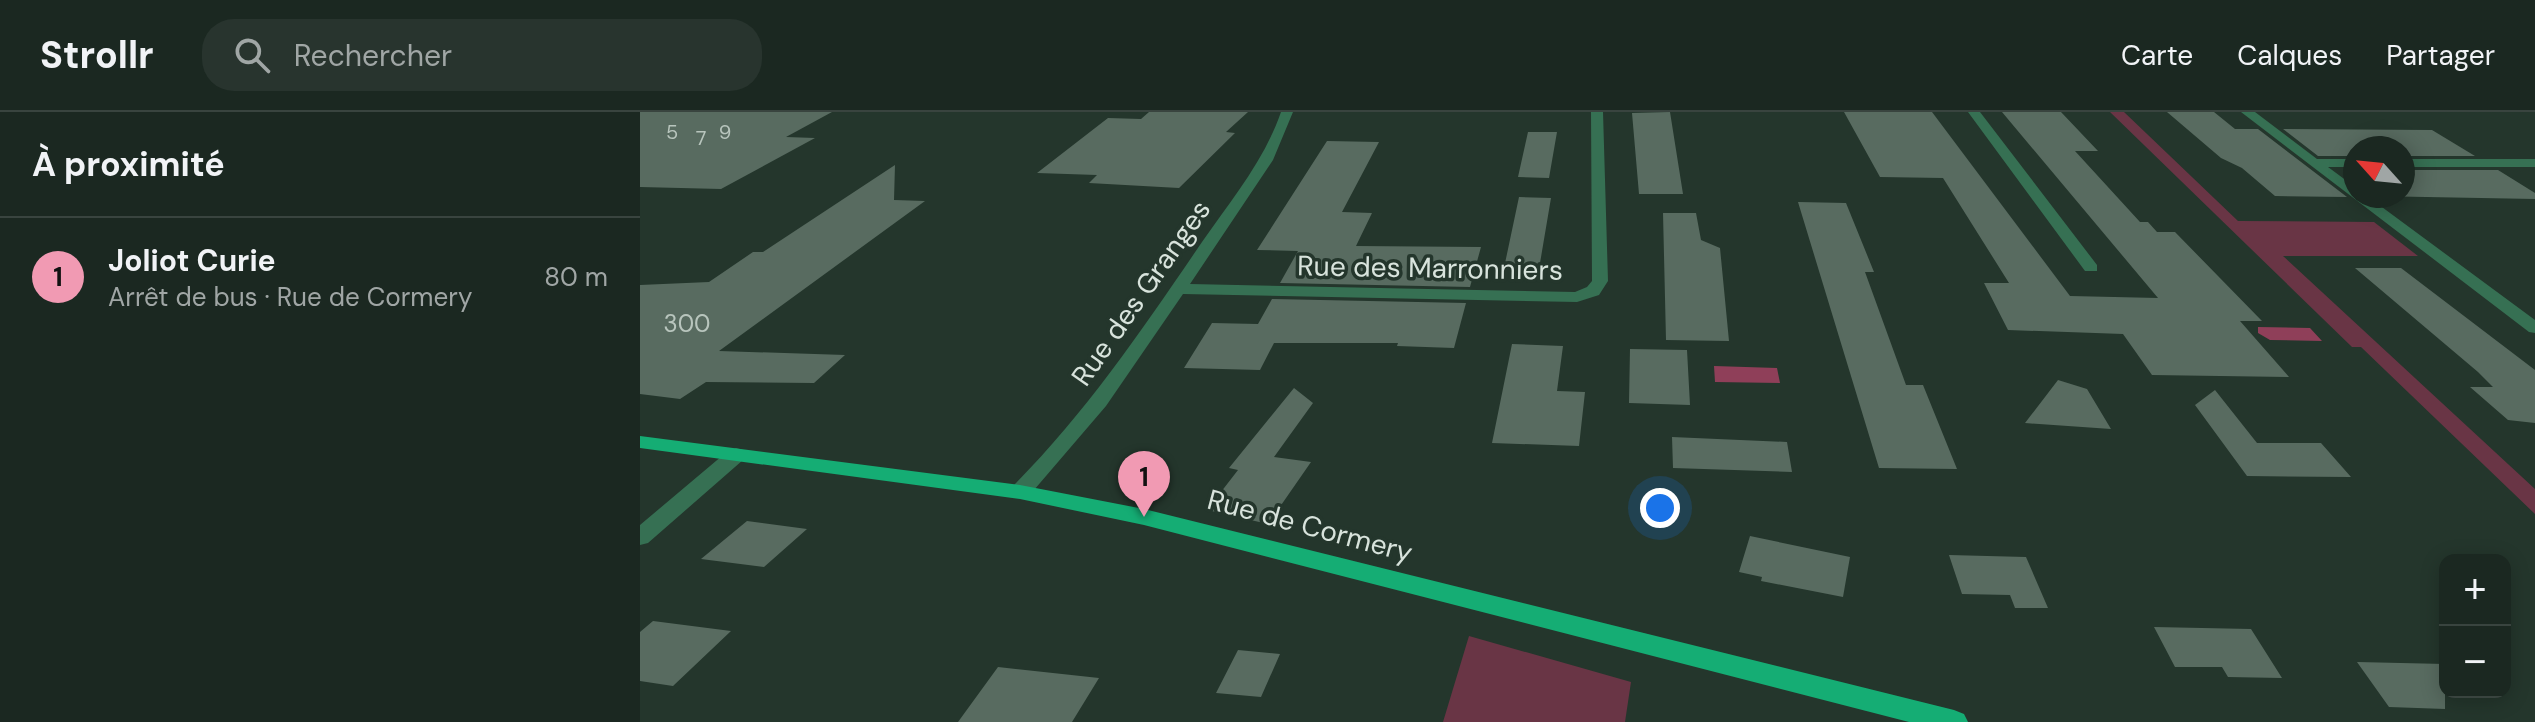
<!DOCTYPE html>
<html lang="fr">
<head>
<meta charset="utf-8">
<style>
  :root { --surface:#1b2821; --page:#28342e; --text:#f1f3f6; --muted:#a0a6a5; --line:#39443f; --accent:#f19ab3 }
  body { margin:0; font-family:"DM Sans",sans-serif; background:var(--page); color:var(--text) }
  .controls { position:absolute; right:24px; bottom:24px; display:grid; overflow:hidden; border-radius:16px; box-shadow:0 4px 20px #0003 }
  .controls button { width:72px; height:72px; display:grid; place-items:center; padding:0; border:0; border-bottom:2px solid var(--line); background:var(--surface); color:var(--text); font:40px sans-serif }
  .compass { position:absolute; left:1703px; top:24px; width:72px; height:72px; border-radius:50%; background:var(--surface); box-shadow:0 4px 20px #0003; rotate:297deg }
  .you { position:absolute; left:1020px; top:396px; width:28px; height:28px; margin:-20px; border:6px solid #fff; border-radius:50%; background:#1a73e8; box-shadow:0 0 0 12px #1a73e833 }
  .badge { display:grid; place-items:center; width:52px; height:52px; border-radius:50%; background:var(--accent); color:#111; font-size:26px; font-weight:700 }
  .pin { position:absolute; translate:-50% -66px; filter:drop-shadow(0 2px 4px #0008) }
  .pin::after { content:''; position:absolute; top:42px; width:28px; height:24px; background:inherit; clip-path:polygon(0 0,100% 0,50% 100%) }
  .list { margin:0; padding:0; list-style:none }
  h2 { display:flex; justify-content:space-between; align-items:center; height:104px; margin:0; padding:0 32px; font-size:34px }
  h2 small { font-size:26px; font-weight:400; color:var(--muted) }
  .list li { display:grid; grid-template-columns:52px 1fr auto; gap:24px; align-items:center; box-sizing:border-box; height:120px; padding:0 32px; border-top:2px solid var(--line) }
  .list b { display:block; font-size:30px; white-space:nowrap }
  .list p { margin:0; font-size:26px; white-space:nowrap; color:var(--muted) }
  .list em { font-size:26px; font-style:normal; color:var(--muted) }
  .icon { flex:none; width:44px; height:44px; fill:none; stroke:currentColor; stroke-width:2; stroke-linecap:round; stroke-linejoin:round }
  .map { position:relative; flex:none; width:1895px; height:610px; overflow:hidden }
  header { display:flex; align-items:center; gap:48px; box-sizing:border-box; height:112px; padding:0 40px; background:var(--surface); border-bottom:2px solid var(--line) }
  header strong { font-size:38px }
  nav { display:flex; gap:44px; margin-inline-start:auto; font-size:28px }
  .search { width:560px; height:72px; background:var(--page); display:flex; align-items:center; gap:20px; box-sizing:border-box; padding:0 28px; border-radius:32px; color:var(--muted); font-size:30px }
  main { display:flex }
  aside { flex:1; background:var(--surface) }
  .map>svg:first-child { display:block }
  .green { fill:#693545 }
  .water { fill:#8f3f59 }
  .building { fill:#586b60 }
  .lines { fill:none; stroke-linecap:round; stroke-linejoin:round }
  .minor { fill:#367053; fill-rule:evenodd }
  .major { fill:#15ad74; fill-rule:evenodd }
  .labels { text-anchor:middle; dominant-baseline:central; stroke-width:7; stroke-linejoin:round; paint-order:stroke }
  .far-number-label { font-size:20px; fill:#b8c5bd }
  .number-label { font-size:24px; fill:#b8c5bd }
  .street-label { font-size:28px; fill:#d8e3dc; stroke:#24362c }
</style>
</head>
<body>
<header>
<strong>Strollr</strong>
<div class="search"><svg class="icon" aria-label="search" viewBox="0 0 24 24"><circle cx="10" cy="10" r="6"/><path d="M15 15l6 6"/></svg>Rechercher</div>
<nav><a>Carte</a><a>Calques</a><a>Partager</a></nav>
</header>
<main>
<aside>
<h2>À proximité<small></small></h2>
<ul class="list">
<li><span class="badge">1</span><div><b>Joliot Curie</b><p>Arrêt de bus · Rue de Cormery</p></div><em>80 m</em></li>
</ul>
</aside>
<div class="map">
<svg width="1895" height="610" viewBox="0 0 1895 610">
  <rect width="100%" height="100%" fill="#24362c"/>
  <path class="green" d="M1470 0H1484L1598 109 1734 110 1778 144H1643L1895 377V402L1721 235H1712Z
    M829 524 991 570 985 610H803Z"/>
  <path class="water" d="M1618 215 1670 216 1682 229 1630 228 1618 221Z
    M1074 254 1137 256 1140 271 1075 270Z"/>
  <path class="building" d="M0 0H192L146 25 175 26 81 77 0 75Z
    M509 0H608L586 20 595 21 539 76 449 71 457 63 397 61 468 6 501 7Z
    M1030 0 1043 82H999L992 1Z
    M1204 0H1292L1430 184 1518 186 1362 0H1421L1458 39H1435L1500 110H1508L1517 120H1535L1622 209H1600L1649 265 1512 263 1483 222 1368 218 1344 171H1369L1303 66 1240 65Z
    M1527 0H1574L1595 17H1618L1707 85 1635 84 1602 56 1581 46Z
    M1643 17 1792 18 1835 44H1763V36H1715V44H1678Z
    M888 20H917L909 66 878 65Z
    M687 29 739 30 702 100 732 101 716 134 841 135 830 175 640 171 658 139 617 138Z
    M255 53 254 88 285 89 79 239 205 243 174 271 66 270 40 287 0 282V173L69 170 113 140H123Z
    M1763 58H1858L1895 81V87L1732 84H1763Z
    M879 85 911 86 899 157 864 156Z
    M1158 90 1206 91 1234 160H1225L1266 273H1283L1317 357 1239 356Z
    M1023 101H1056L1061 128 1080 136 1089 229 1026 228Z
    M1715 156H1761L1895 258V311L1868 308 1830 275H1853L1838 260Z
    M632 187 826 191 814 236 757 234 758 231H634L620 258 544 256 572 211 618 212Z
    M872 232 923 234 917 279 945 280 939 334 852 331Z
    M990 237 1047 238 1050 293 989 291Z
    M1418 268 1447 277 1471 317 1385 311Z
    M654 276 673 291 634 345 671 350 628 412 567 398 598 358 589 356Z
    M1575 278 1617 331H1681L1711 365 1607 364 1555 293Z
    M1032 325 1147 330 1152 360 1033 356Z
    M107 409 167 417 124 455 61 447Z
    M1110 424 1210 445 1203 485 1121 469 1122 465 1099 460Z
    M1309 443 1386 445 1408 496H1375L1370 483 1322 482Z
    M13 509 91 519 33 574 0 569V520Z
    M1514 515 1611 517 1642 566 1588 565 1582 555H1535Z
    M598 538 640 542 621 585 576 581Z
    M1717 550 1805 552V597L1749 595Z
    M358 555 459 566 432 610H318Z"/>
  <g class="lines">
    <path class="minor" d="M641 0H653L633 48 550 172 935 180 947 175 952 169 951 0H963L968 169 959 183 937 190 543 182 466 294 388 385H372L369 380 372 375C446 301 504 215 562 130 591 88 624 49 641 0Z
      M1328 0H1340L1457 153V159H1445Z
      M1601 0H1615L1677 47H1715V55H1688L1715 75V84H1727L1895 208V221L1889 220Z
      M1763 47H1895V55H1763Z
      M96 336 103 338 106 343 103 348 8 431 0 433V413L89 338Z"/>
    <path class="major" d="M0 324 380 373 504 397 1314 598 1324 602 1328 610H1269L504 413 380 387 0 336Z"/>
  </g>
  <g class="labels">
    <g class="far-number-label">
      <text x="32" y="20">5</text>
      <text x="85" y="20">9</text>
      <text x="61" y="26">7</text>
    </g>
    <g class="number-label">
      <text x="47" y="211">300</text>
    </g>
    <g class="street-label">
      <text transform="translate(790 156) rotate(1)">Rue des Marronniers</text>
      <text transform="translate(501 181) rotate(-55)">Rue des Granges</text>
      <text transform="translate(670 414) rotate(15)">Rue de Cormery</text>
    </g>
  </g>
</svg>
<div class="controls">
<button>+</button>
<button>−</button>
</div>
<svg class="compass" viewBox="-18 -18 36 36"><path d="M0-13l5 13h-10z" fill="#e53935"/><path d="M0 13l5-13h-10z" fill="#a0a6a5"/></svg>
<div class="you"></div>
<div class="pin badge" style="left:504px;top:405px">1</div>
</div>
</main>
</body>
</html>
